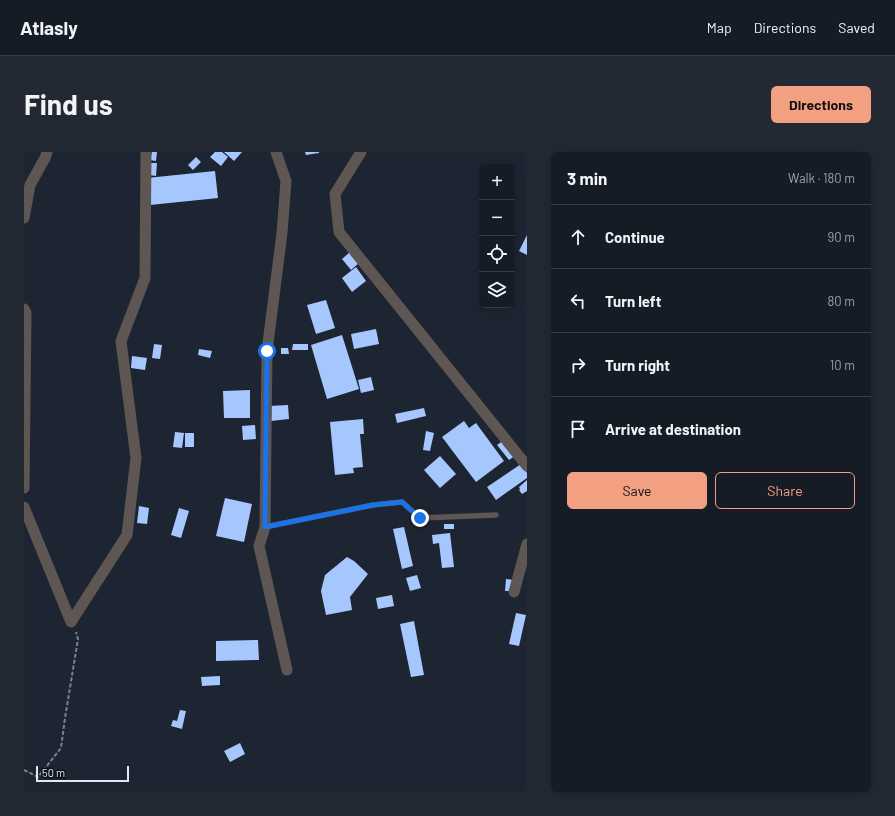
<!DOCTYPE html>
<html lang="en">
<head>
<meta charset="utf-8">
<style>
  :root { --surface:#161c26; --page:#232932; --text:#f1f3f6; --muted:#9ea1a7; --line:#353a43; --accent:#f39f82 }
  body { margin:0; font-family:Barlow,sans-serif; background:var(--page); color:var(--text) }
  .controls { position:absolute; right:12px; top:12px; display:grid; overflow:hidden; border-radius:6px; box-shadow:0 2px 10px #0003 }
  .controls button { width:36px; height:36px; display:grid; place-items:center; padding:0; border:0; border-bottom:1px solid var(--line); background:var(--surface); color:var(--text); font:20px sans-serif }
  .scale { position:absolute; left:12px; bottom:10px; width:93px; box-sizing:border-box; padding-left:4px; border:2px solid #e2e8f0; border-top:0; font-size:11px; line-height:14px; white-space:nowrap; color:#e2e8f0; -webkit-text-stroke:3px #0b0e14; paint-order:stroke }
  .stop { position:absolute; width:12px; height:12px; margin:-9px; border:3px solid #1a73e8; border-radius:50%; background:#fff }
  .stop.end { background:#1a73e8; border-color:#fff; box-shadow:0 1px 4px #0008 }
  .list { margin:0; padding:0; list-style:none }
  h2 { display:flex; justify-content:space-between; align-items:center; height:52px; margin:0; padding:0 16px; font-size:17px }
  h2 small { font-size:13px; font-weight:400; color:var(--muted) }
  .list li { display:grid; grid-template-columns:26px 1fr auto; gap:12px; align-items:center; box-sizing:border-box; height:64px; padding:0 16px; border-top:1px solid var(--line) }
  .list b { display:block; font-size:15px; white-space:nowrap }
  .list em { font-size:13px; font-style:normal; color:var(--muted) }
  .actions { display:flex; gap:8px; padding:12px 16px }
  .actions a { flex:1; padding:9px 0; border:1px solid var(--accent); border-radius:6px; text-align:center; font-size:14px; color:var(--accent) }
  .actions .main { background:var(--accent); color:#111 }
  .icon { flex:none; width:22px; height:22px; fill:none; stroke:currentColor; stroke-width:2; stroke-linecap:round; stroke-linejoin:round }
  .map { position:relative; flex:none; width:503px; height:640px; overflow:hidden; border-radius:6px }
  header { display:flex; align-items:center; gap:24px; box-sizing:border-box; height:56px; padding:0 20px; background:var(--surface); border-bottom:1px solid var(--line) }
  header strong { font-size:19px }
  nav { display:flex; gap:22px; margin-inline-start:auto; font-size:14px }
  .intro { display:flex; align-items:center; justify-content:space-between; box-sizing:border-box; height:96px; padding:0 24px }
  h1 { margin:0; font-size:28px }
  .button { padding:10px 18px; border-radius:6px; background:var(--accent); color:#111; font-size:14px; font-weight:700 }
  main { display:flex; gap:24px; padding:0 24px }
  aside { flex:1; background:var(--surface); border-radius:6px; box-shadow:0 2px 10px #0003 }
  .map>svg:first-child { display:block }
  .building { fill:#a6c7fd }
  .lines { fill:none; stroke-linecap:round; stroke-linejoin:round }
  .path { stroke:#7c828d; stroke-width:2; stroke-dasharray:4 2; stroke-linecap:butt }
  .lane { stroke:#5e5653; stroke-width:5.5 }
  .street { stroke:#5e5653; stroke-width:11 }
  .route { stroke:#1a73e8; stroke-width:5 }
</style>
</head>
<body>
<header>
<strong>Atlasly</strong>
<nav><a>Map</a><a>Directions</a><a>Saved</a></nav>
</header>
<div class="intro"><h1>Find us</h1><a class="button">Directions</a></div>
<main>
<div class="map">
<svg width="503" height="640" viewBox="0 0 503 640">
  <rect width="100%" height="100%" fill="#1e2532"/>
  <path class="building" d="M128 0H133L132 9 126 8Z
    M191 0H198L204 5 197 14 186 5Z
    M200 0H218L210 9Z
    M281 0H295V1L282 3Z
    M172 5 177 10 169 18 164 13Z
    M126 11H133L132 24 125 23Z
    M191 19 194 46 126 53 123 26Z
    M503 83V103L495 99Z
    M326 100 335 111 327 118 318 107Z
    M332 115 342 129 328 140 318 126Z
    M302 148 311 176 292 182 283 153Z
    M352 177 355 192 330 197 327 182Z
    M318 183 335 237 303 247 287 193Z
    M130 192 138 193 136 207 128 206Z
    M269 192H284V198H268Z
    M257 196H264L265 202H257Z
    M175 197 188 199 186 206 174 203Z
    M108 204 123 206 121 218 107 216Z
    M347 225 350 238 337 241 334 228Z
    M226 238V266H200L199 239Z
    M264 253 265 267 247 269 245 254Z
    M400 256 402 264 373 271 371 262Z
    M339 267 340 282H336L339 315 329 316 330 321 311 323 306 270Z
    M440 269 445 276 452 271 480 309 452 330 418 285Z
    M231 273 232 287 219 288 218 274Z
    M402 279 410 281 406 299 399 298Z
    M151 280 160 281 158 296 149 295Z
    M161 281H170V295H161Z
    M480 288 491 304 485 308 473 293Z
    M416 304 432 322 416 336 400 318Z
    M497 312 503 321V326L472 348 463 335Z
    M503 328V339L498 342 495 338 496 337 495 335Z
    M201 346 228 352 220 390 192 384Z
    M115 354 125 356 123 372 113 371Z
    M155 356 165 359 157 386 147 383Z
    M420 372H430V377H420Z
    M380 375 389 414 378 417 369 377Z
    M426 381 430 415 418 416 415 391 409 392 408 383Z
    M323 405 330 409 344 422 326 445 328 458 302 463 297 439 301 423Z
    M393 423 397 436 386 439 382 426Z
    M482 427 490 428 489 439H481Z
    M368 443 370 454 354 457 352 446Z
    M492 461 502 463 495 494 485 492Z
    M390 469 400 523 387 525 376 472Z
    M234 488 235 508 192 509V489Z
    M196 524V533L178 534 177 525Z
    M156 558 162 559 158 577 147 574 149 568 153 569Z
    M216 591 221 602 206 610 200 599Z"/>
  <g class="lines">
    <path class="path" d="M0 618 14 625 37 596 41 566 54 487 52 480"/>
    <path class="lane" d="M241 375 349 353 378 350 396 366 472 363"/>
    <path class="street" d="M252 0 262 29 258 81 243 199 241 375 235 394 263 518
      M337 0 311 42 315 80 503 314
      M0 66 6 33 21 6 23 0
      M0 157 2 161 0 336
      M0 355 47 470
      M490 440 503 392
      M47 470 103 383 112 306 97 189 121 126 122 0"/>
  </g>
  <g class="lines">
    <path class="route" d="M243 199 241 375 349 353 378 350 396 366"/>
  </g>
</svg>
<div class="controls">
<button>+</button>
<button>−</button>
<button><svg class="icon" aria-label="locate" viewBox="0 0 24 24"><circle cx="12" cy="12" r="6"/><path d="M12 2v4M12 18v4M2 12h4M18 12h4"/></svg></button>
<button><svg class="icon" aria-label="layers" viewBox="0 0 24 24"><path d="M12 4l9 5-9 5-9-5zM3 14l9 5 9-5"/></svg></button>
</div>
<div class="scale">50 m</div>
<div class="stop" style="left:243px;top:199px"></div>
<div class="stop end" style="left:396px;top:366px"></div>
</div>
<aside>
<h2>3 min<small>Walk · 180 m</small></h2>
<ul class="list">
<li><svg class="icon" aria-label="ahead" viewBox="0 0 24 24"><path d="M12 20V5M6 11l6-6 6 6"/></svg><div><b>Continue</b></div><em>90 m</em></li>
<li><svg class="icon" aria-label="left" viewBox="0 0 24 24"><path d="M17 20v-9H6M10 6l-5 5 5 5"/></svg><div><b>Turn left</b></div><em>80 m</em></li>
<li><svg class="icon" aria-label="right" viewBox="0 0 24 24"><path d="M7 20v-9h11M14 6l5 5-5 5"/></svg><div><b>Turn right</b></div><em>10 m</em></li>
<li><svg class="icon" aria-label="arrive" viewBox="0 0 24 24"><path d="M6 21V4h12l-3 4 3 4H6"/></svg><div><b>Arrive at destination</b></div></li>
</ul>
<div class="actions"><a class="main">Save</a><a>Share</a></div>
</aside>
</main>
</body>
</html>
